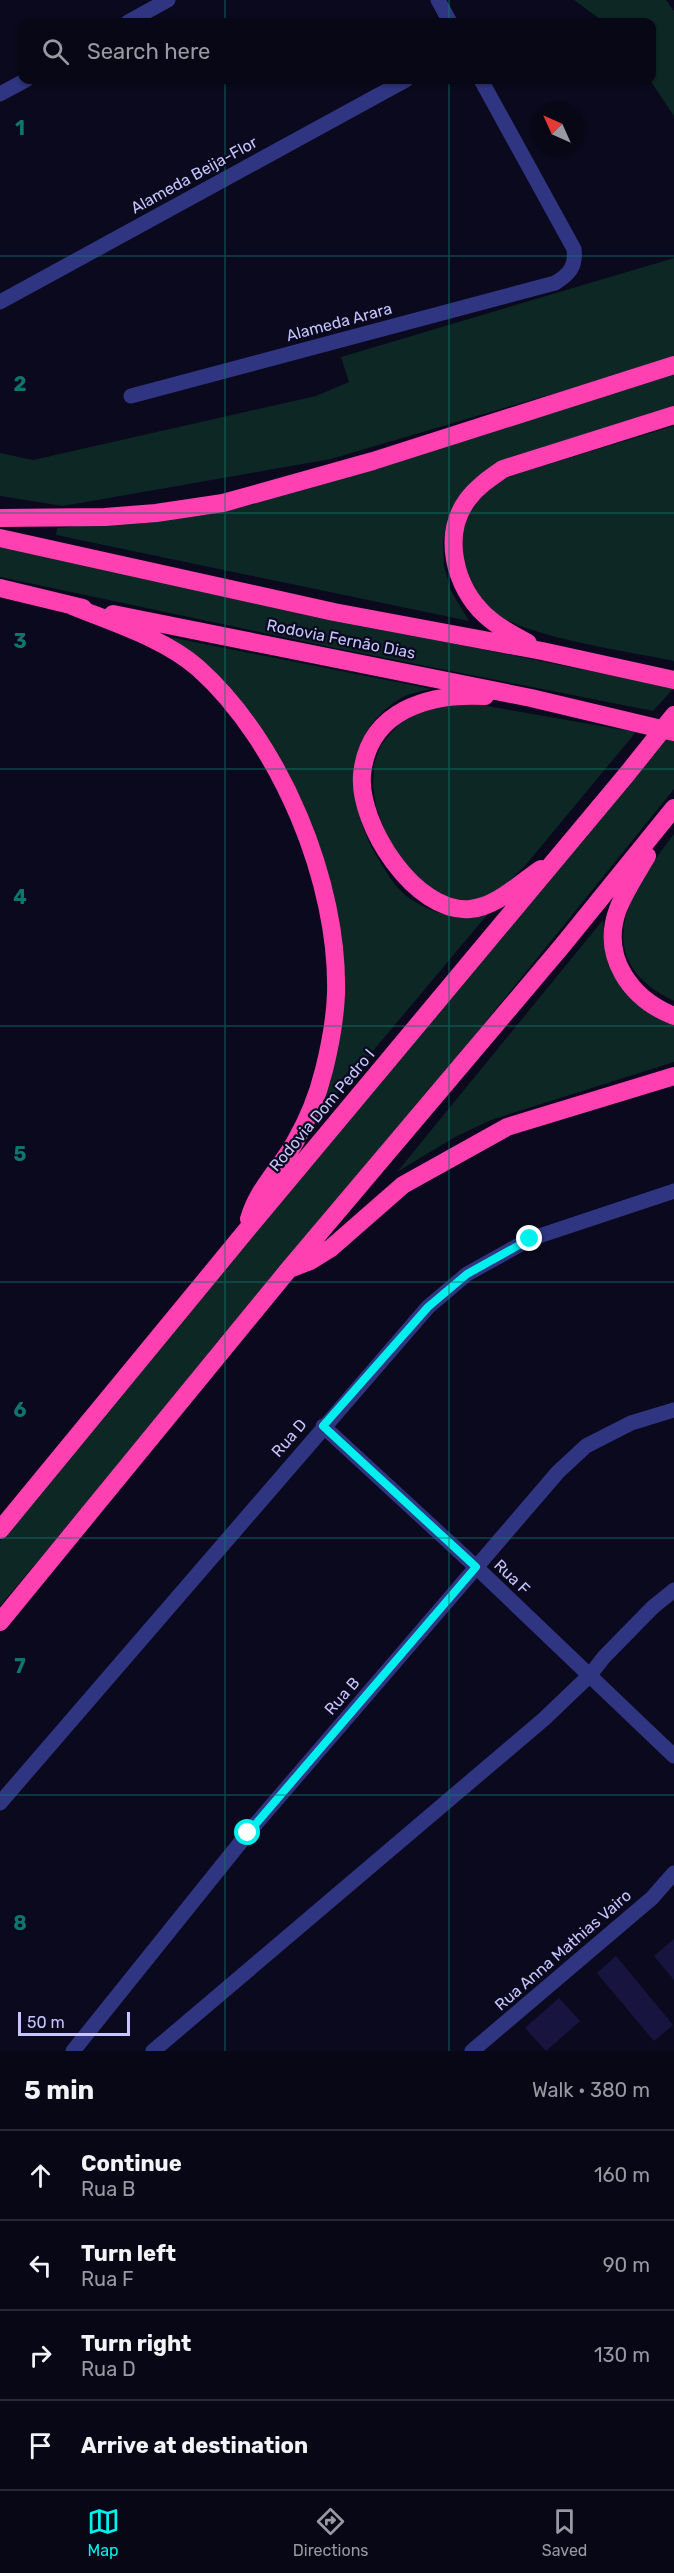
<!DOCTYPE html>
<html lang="en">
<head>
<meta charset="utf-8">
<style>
  :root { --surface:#080716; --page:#161523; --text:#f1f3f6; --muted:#9899a1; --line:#292835; --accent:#00f0ee }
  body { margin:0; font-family:Rubik,sans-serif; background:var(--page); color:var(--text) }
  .compass { position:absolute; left:530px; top:102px; width:54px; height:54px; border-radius:50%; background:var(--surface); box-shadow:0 2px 4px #0004; rotate:315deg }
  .scale { position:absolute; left:18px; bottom:15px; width:112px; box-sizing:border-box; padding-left:6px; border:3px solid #c6c5ff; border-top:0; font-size:16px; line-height:21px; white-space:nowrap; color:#c6c5ff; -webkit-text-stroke:4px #0b091d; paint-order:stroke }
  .stop { position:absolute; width:18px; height:18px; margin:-14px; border:4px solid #00f0ee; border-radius:50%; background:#fff }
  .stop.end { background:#00f0ee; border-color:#fff; box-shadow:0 2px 6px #0008 }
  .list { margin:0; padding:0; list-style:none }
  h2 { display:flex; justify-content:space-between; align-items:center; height:78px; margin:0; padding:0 24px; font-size:26px }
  h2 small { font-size:20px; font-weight:400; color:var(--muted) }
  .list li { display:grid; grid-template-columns:39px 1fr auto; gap:18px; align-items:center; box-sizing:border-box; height:90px; padding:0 24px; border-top:2px solid var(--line) }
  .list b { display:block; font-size:22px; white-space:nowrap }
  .list p { margin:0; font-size:20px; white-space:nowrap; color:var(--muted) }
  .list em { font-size:20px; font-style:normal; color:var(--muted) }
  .icon { flex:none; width:33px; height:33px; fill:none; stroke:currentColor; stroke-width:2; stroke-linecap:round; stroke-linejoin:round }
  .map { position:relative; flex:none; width:674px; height:2051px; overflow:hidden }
  .search { position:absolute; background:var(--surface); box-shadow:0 2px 4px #0004; left:18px; right:18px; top:18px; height:66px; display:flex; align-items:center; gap:15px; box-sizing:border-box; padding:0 21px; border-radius:12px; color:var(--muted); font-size:22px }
  .sheet { height:438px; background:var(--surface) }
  nav { display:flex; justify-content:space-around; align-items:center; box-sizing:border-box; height:84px; border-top:2px solid var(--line); background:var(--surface); font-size:16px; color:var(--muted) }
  nav a { display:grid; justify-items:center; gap:3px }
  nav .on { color:var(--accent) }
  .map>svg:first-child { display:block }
  .green { fill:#0c2724 }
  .building { fill:#181440 }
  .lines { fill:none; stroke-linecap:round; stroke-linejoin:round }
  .minor { stroke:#2f3581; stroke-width:15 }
  .motorway { stroke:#ff40b0; stroke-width:18 }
  .motorway-bridge { stroke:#ff40b0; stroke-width:18 }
  .route { stroke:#00f0ee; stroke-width:8 }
  .grid { fill:none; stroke:#0f766e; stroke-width:1.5; stroke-opacity:0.55 }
  .labels { text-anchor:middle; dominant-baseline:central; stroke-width:4.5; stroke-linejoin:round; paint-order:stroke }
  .street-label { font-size:16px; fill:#c6c5ff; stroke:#0b091d }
  .grid-label { font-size:20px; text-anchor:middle; font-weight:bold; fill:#0f766e; stroke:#0b091d; stroke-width:4.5; stroke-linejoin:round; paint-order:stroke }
</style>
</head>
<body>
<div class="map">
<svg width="674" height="2051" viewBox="0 0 674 2051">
  <rect width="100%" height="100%" fill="#0b091d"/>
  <path class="green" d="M574 0H666L674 11V116L650 80 652 22H604Z
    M674 258V358L331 459 63 506 0 496V453L33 460 316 396 349 382 341 357Z
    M674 374V406L541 448 459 498 447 520 443 542 444 566 451 591 469 621 56 535 57 528 206 515 251 505 388 465Z
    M674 426V661C631 652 525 637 494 612 477 598 467 578 463 558 455 522 477 498 504 478Z
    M0 547 337 620 674 688 653 711 335 648 0 577Z
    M169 637 432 689C422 691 410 693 401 698 341 734 346 804 377 857 387 873 396 890 412 900 423 907 441 915 455 916 465 917 475 914 487 915L310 1126 340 940 262 733C237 694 206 665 169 637Z
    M448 703 481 705 636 732 524 867 505 885 488 896 469 901 451 900 412 878 387 836 376 807 373 786 374 764 381 745 407 715Z
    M668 736 674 738V789L386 1145 0 1606V1541Z
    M674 834V1001C586 958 630 891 674 834Z
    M603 920C608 976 622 1000 674 1023V1062L491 1120 455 1137 397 1172Z"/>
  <path class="building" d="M674 1939V1980L654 1956Z
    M616 1956 673 2025 654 2041 597 1973Z
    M559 1998 580 2021 546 2051 525 2028Z"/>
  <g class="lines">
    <path class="minor" d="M438 0 450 22
      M128 22 168 0
      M0 94 26 80
      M0 302 406 80
      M131 396 555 283C570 274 576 266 574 249L481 80
      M323 1426 476 1567 674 1756
      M0 1803 428 1307 467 1274 530 1239 674 1191
      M73 2051 248 1833 558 1472 586 1446 631 1423 674 1410
      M153 2051 544 1719 590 1675 604 1657 653 1607 674 1590
      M472 2051 652 1898 674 1873"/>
    <path class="motorway" d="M0 518 105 517 156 513 223 503 373 461 674 365
      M0 538 334 612 542 651 674 680
      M0 588 83 608
      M72 606C114 623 163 638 198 668 281 742 339 883 336 994 335 1019 330 1046 324 1070 318 1094 308 1120 295 1142 280 1169 258 1188 249 1219
      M113 614 531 698 674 732
      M528 643C513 635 498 627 485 615 455 587 441 535 468 499 478 486 490 478 503 469L674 415
      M485 696C429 693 368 710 362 775 358 824 415 914 470 909 496 907 520 883 541 869
      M647 856C637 873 625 891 618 909 600 957 631 999 674 1016
      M292 1268 310 1261 331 1248 403 1185 507 1127 674 1076
      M0 1530 245 1232 627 774
      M0 1622 289 1269 562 946 674 808"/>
    <path class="motorway-bridge" d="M627 774 674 715"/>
  </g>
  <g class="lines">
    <path class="route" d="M248 1833 476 1567 323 1426 428 1307 467 1274 530 1239"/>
  </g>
  <path class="grid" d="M225 0V22M449 0V22M225 80V2051M449 80V2051M0 256H674M0 513H674M0 769H674M0 1026H674M0 1282H674M0 1538H674M0 1795H674"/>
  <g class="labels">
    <g class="street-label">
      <text transform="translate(194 175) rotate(-29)">Alameda Beija-Flor</text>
      <text transform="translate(339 322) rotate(-15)">Alameda Arara</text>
      <text transform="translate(341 639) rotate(11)">Rodovia Fernão Dias</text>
      <text transform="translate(322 1110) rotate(-50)">Rodovia Dom Pedro I</text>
      <text transform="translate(289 1438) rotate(-49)">Rua D</text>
      <text transform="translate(512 1577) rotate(44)">Rua F</text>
      <text transform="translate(342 1696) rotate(-49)">Rua B</text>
      <text transform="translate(563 1950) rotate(-41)">Rua Anna Mathias Vairo</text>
    </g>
  </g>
  <g class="grid-label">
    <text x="20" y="135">1</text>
    <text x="20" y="391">2</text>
    <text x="20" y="648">3</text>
    <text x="20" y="904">4</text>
    <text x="20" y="1161">5</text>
    <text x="20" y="1417">6</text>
    <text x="20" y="1673">7</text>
    <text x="20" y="1930">8</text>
  </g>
</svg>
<svg class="compass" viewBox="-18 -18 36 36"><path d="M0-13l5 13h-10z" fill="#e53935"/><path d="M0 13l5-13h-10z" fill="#9899a1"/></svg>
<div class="scale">50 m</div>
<div class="stop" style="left:248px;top:1833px"></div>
<div class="stop end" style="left:530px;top:1239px"></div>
<div class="search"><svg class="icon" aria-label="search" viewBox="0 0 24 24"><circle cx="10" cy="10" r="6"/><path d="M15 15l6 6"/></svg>Search here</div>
</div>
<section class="sheet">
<h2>5 min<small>Walk · 380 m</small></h2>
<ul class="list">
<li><svg class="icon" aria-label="ahead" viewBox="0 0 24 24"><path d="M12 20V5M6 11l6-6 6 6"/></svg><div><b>Continue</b><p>Rua B</p></div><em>160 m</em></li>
<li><svg class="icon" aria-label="left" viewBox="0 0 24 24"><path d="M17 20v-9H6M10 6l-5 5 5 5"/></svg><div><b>Turn left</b><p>Rua F</p></div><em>90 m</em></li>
<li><svg class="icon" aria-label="right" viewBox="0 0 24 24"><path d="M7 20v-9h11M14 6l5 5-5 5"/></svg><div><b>Turn right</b><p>Rua D</p></div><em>130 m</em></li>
<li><svg class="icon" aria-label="arrive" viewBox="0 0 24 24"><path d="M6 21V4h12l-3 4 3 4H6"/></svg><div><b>Arrive at destination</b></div></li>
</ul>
</section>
<nav>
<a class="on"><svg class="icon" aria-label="map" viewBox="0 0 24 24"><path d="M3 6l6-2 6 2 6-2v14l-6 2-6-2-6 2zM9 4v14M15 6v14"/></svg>Map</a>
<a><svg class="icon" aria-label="directions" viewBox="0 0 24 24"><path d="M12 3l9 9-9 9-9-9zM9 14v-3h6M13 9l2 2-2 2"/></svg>Directions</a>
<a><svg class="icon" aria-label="saved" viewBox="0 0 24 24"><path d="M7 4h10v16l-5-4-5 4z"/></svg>Saved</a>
</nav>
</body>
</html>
